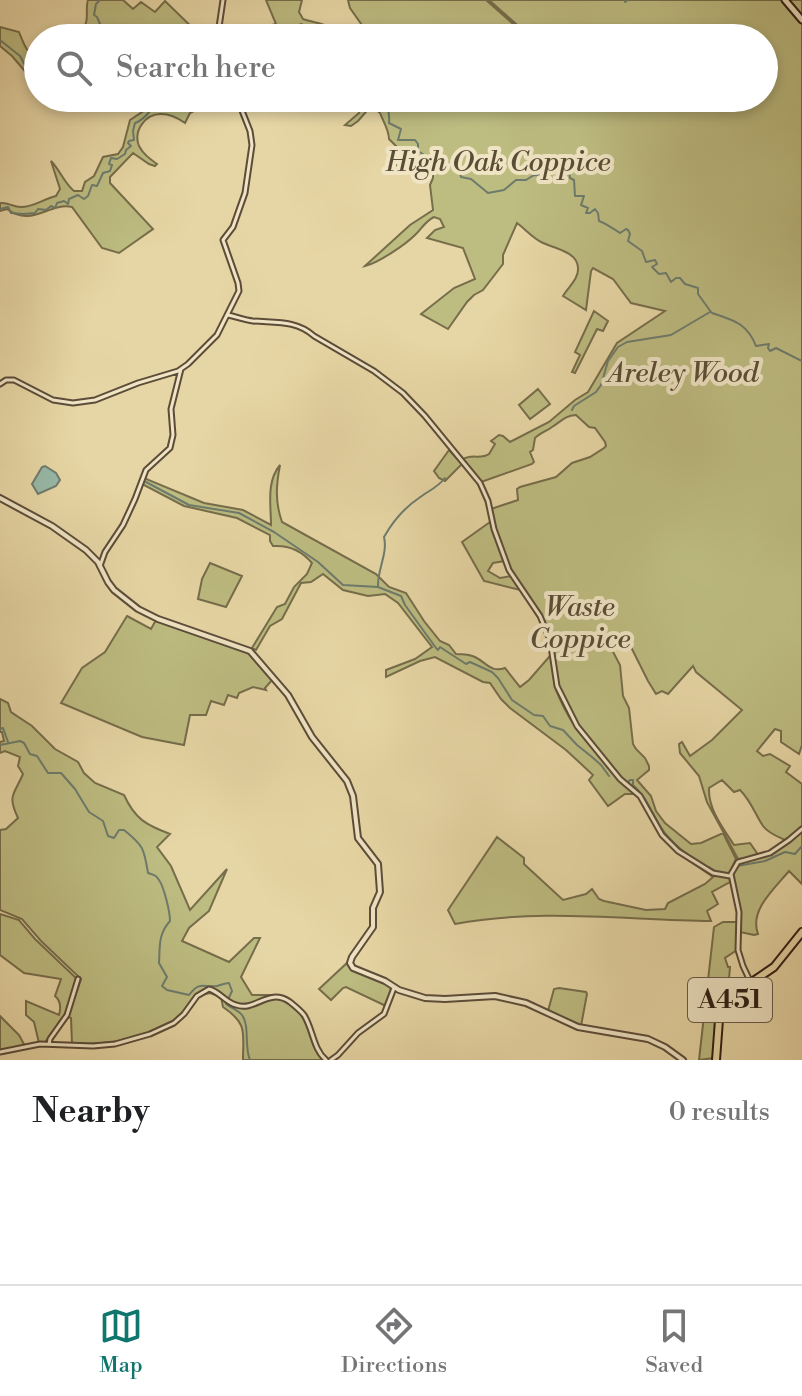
<!DOCTYPE html>
<html lang="en">
<head>
<meta charset="utf-8">
<style>
  :root { --surface:#fff; --page:#f2f2f2; --text:#202124; --muted:#757577; --line:#e0e0e0; --accent:#0f766e }
  body { margin:0; font-family:"Libre Bodoni",serif; background:var(--page); color:var(--text) }
  .list { margin:0; padding:0; list-style:none }
  h2 { display:flex; justify-content:space-between; align-items:center; height:104px; margin:0; padding:0 32px; font-size:34px }
  h2 small { font-size:26px; font-weight:400; color:var(--muted) }
  .icon { flex:none; width:44px; height:44px; fill:none; stroke:currentColor; stroke-width:2; stroke-linecap:round; stroke-linejoin:round }
  .map { position:relative; flex:none; width:802px; height:1060px; overflow:hidden }
  .search { position:absolute; background:var(--surface); box-shadow:0 4px 12px #0003; left:24px; right:24px; top:24px; height:88px; display:flex; align-items:center; gap:20px; box-sizing:border-box; padding:0 28px; border-radius:44px; color:var(--muted); font-size:30px }
  .sheet { height:224px; background:var(--surface) }
  nav { display:flex; justify-content:space-around; align-items:center; box-sizing:border-box; height:112px; border-top:2px solid var(--line); background:var(--surface); font-size:22px; color:var(--muted) }
  nav a { display:grid; justify-items:center; gap:4px }
  nav .on { color:var(--accent) }
  .map>svg:first-child { display:block }
  .green { fill:#bdbc81; stroke:#766d4b; stroke-width:2 }
  .water { fill:#97b9a8; stroke:#6d7b6d; stroke-width:2 }
  .lines { fill:none; stroke-linecap:round; stroke-linejoin:round }
  .stream { stroke:#6d7b6d; stroke-width:2 }
  .minor-casing { stroke:#5c4c39; stroke-width:7 }
  .tertiary-casing { stroke:#5c4c39; stroke-width:8 }
  .secondary-casing { stroke:#2e1e15; stroke-width:9 }
  .primary-casing { stroke:#2e1e15; stroke-width:10 }
  .minor { stroke:#efe4c4; stroke-width:3 }
  .tertiary { stroke:#efe4c4; stroke-width:4 }
  .secondary { stroke:#efe4c4; stroke-width:5 }
  .primary { stroke:#e7d6a5; stroke-width:6 }
  .labels { text-anchor:middle; dominant-baseline:central; stroke-width:8; stroke-linejoin:round; paint-order:stroke }
  .shield { fill:#efe4c4; stroke:#68594a; stroke-width:2 }
  .shield-label { font-size:26px; font-weight:bold; fill:#2e1e15 }
  .park-label { font-size:28px; font-style:italic; fill:#594d35; stroke:#efe4c4 }
</style>
</head>
<body>
<div class="map">
<svg width="802" height="1060" viewBox="0 0 802 1060">
  <rect width="100%" height="100%" fill="#e7d6a5"/>
  <filter id="stains"><feTurbulence type="fractalNoise" baseFrequency=".0025" numOctaves="4"/><feColorMatrix values="0 0 0 0 .2 0 0 0 0 .09 0 0 0 0 .02 0 0 0 .5 -.17"/></filter>
  <radialGradient id="worn" r=".72"><stop offset=".6" stop-color="#630" stop-opacity="0"/><stop offset="1" stop-color="#630" stop-opacity=".3"/></radialGradient>
  <path class="green" d="M88 0H123L133 9 141 2 155 12 165 1 203 38H98L85 25C89 18 85 8 88 0Z
    M266 0H302L299 12 303 19C318 24 334 24 345 38H320L312 33 310 27 301 24 292 28V32L288 34 289 36 297 38H237L259 28 276 24Z
    M348 0H486L529 38H360L364 28 350 8Z
    M489 0H802V745L799 754 781 742V731L775 729 757 751 763 756 770 754 790 766 786 772 802 784V827L787 841C779 837 769 834 763 826 755 814 751 801 740 790L734 792 722 780 709 788C708 809 723 828 734 845L750 843 759 856 738 859 707 802 699 776 680 753 679 744 682 742 690 756 712 740 742 710 696 672 693 666 668 694 662 691 656 694 648 681 629 643 611 648 620 665 623 696 629 708 633 744 636 749 645 758 649 766V770L637 780 651 796 656 811 665 823 691 844 701 843 723 833 736 859 729 874 716 873 680 853 664 835 643 797 626 785 636 794H625L608 806 589 780 593 775 566 750 510 708 501 699 490 683 483 682 435 657 420 661 386 677V670L415 659 432 647 398 603 385 594 368 596 343 590 323 574 311 582 301 583 282 619 270 626 256 650 252 648 277 607 285 604 294 587 307 574 312 563C302 551 288 545 273 546L270 541V535L237 518 184 506 142 484 144 478 204 503 243 510 271 525C271 505 266 482 280 465 276 486 275 502 282 522L376 574 389 587 406 593 424 621 440 641 449 645 456 654C462 654 469 654 475 657 487 663 491 673 505 668L520 687 529 680 549 657 551 658C553 668 553 680 556 690 565 713 580 738 599 753L600 752C580 733 562 706 557 678 553 658 553 637 543 619 534 603 521 589 512 573 501 553 495 530 491 509L518 500 517 489 520 487 556 477 572 463 590 457 604 448 606 446 605 442 595 428 589 427 576 415C564 416 562 421 552 427 547 431 540 433 535 438L533 450 530 452 534 462 532 464 481 482 462 460C470 453 481 460 489 454 491 451 493 447 495 444L491 441 499 435 503 436 510 442 549 422 575 400 588 392 617 343 665 311 631 303 613 279 593 268 591 271 586 310 563 296C568 287 579 279 578 268 578 252 554 248 543 243 534 239 525 229 517 223L503 255V264L483 290 474 295 467 302 448 329 421 314 454 288 475 279 463 248 427 238 435 230 444 227 440 219 434 217C424 222 422 229 415 235 405 245 378 263 365 266L410 225 433 210 430 185 433 178V173L429 172 423 175 410 162 404 166 394 169 403 156 397 147 389 139C389 130 383 121 380 113L371 106 358 121 351 126 345 125 359 113 362 105 353 98 338 103 332 98H764V38H532Z
    M0 27 19 32C23 42 27 55 38 58V83H35L12 56 0 46Z
    M150 98H212L207 104 190 113 185 123C178 118 170 114 161 114 145 114 133 131 139 146 143 154 150 159 157 164L155 166 149 164 133 153 110 177V183L153 229 119 253 102 248 72 207C49 202 32 228 7 209L0 211V203C9 202 12 207 21 207 34 207 43 199 56 196L60 189 51 161C60 170 64 183 74 191H82L85 182 94 176 103 157 118 154 123 147 130 120 145 110Z
    M594 311 608 321 603 331 597 329 575 373 572 372 580 355 575 352Z
    M538 389 550 404 530 419 519 405Z
    M449 450 462 464 445 481 439 478 434 471Z
    M490 522 505 561 493 563 488 571 500 578 511 576 520 590 484 581 462 542Z
    M210 563 242 576 226 607 198 599 202 579Z
    M127 616 151 629 156 620 248 653 273 679 265 688 266 690 253 687 239 693 237 698 228 695 224 705 211 701 206 715H190L184 745 142 737 61 703 82 668 105 652Z
    M0 699 8 703 11 712 32 726 55 749 78 762 84 773 95 783 124 795C135 819 146 825 170 834L157 847 171 866 190 910 227 869 209 911 189 928 182 941 229 962 254 938H260L241 977 252 995H272C263 999 250 1005 240 1005 226 1004 222 989 206 988 191 997 188 1010 175 1020 147 1042 104 1044 72 1044L71 1018 68 1017 81 979 41 941 22 919 0 910V830L6 829 18 818C7 795 14 795 23 774L18 766 20 757 5 751 0 753V742L4 741 2 732H0Z
    M802 830V884L789 871C775 888 749 910 758 934L754 935 740 932V909L732 874 738 863 772 853Z
    M497 837 524 858V864L563 900 586 894 592 889 599 899 604 901 646 910 665 909 668 903 705 884 713 877 681 855 712 875 729 877 730 882 712 892 718 904 707 911 711 921C626 920 539 908 455 924L448 910Z
    M0 914 19 920 35 939 76 978 66 1015 45 1042 39 1043 34 1022 26 1015V1001L59 1015C61 1008 61 1001 55 996L61 979 24 973 0 955Z
    M723 922H738L737 950 725 958 728 967H730L729 979 726 980 721 1001 725 1002 714 1058 699 1060 714 927Z
    M348 962 356 971 390 986 391 989 386 1006 346 987 343 988 331 1000 319 989Z
    M559 988 586 992 587 994 581 1026 548 1011 554 989Z
    M208 991 214 992 240 1007C250 1004 261 999 272 998 300 995 311 1035 319 1055L323 1060H243C243 1032 248 1024 223 1007L221 997 210 993 201 995Z
    M0 1016 19 1035 25 1046 0 1050Z"/>
  <path class="water" d="M45 466 56 473 60 480 56 486 38 494 32 484 42 467Z"/>
  <g class="lines">
    <path class="stream" d="M100 0 96 4 94 15 97 17 106 38
      M625 2 628 0
      M277 38H290
      M0 40 20 56 25 65 34 69 38 74
      M168 98 179 103 188 98
      M376 98C388 104 390 112 389 123L401 129 398 140H415L418 144V151L429 158 434 165 456 167 460 172 461 177 471 179 488 193 504 190 516 180H526L534 175 549 176 553 170 569 172 570 178 574 180 575 196H584L581 205 588 208 586 213H590L595 209 598 213 599 221C605 223 614 229 620 233L626 229 628 230 630 234 628 241 642 251 646 262 655 260 657 264 652 267 659 274 666 273 671 282 676 278H680L685 284 698 288V294L711 312
      M0 209 8 207 11 213 23 214 35 213 38 209 46 210 51 206 55 208 57 203 64 201 68 204 69 199 78 195 84 199 88 196 92 185 97 186 103 173 110 171 112 165 109 164 111 158 117 159 125 154 126 150 131 146 128 143 129 141 134 140 133 131 135 123C144 120 155 107 157 98
      M712 313C733 320 747 323 756 346L769 344 768 348 770 351 776 348 802 361
      M572 410 574 406 596 392 601 385 608 361 618 347 627 342 671 335 710 312
      M146 482 189 505 239 513 274 532 318 562 343 585 378 587 401 596 405 605 436 648 438 650 440 647 466 664 470 662 492 672 498 678 512 700 534 715 543 716 550 726 563 730 577 745 592 757 601 765 609 776
      M378 587C377 570 388 554 384 537 393 521 404 508 419 498 428 491 437 488 445 478
      M0 729 3 728 8 742
      M0 745 20 741 24 743 30 754 37 756 48 773H61L75 789 89 812 103 821 108 836 114 838 119 830H124C144 846 144 849 148 873 154 875 156 875 159 880 164 887 170 912 170 921 158 934 160 947 159 963L167 977 162 986 167 990 189 995C201 980 203 988 217 986 221 985 225 983 229 983L232 991 226 1004C231 1008 238 1010 242 1015 250 1026 244 1047 250 1060
      M627 783 630 780H633V785C647 797 652 814 662 829 667 837 683 852 691 857
      M693 858 706 866
      M737 866 765 861 785 852 795 854 802 846
      M709 867 718 873"/>
    <g class="minor-casing">
      <path id="minor" d="M219 38 218 34 223 0
        M228 315C237 317 245 320 253 321 276 323 296 320 314 336L374 371 403 393 425 416 480 483 488 501 494 529 509 570 540 616 550 640 557 686 577 726 620 779 640 796 662 835 678 851 713 873 730 876
        M0 384 6 380H14L53 400 73 403 95 400 138 383 178 371 188 364 217 335 239 291 238 283 223 240 233 227 245 193 252 145 250 131 237 98
        M100 566 105 552 123 525 135 499 146 470 170 448 173 435 171 409 181 369
        M751 983 743 966 738 950 739 912 731 874 738 862 770 853 789 840 802 829
        M49 1044 50 1039 67 1015 78 979
        M0 1052 40 1044 93 1046 115 1044 150 1034 174 1023 184 1014 197 996 209 989C220 992 225 1002 236 1005 256 1012 268 987 290 1002 295 1006 300 1010 304 1015 313 1029 313 1049 326 1060
        M331 1060 338 1055 358 1033 384 1014 394 988"/>
    </g>
    <g class="tertiary-casing">
      <path id="tertiary" d="M0 498 52 526 86 550 98 562 108 582 114 590 138 609 158 619 250 651 288 695 312 737 347 781 353 796 358 838 378 864 380 892 373 908V927L352 957 350 963 353 968 385 981 399 990 425 998 445 999 495 996 526 1003 578 1027 648 1039 665 1047 683 1060"/>
    </g>
    <g class="secondary-casing">
      <path id="secondary" d="M785 0 802 20"/>
    </g>
    <g class="primary-casing">
      <path id="primary" d="M716 1060 719 1020 723 1007 749 984 774 967 802 932"/>
    </g>
    <use href="#minor" class="minor"/>
    <use href="#tertiary" class="tertiary"/>
    <use href="#secondary" class="secondary"/>
    <use href="#primary" class="primary"/>
  </g>
  <g class="labels">
    <rect class="shield" x="688" y="978" width="84" height="44" rx="6"/>
    <g class="shield-label">
      <text x="730" y="1000">A451</text>
    </g>
    <g class="park-label">
      <text x="498" y="162">High Oak Coppice</text>
      <text x="683" y="373">Areley Wood</text>
      <text x="580" y="607">Waste<tspan x="580" dy="32">Coppice</tspan></text>
    </g>
  </g>
  <rect width="100%" height="100%" filter="url(#stains)"/>
  <rect width="100%" height="100%" fill="url(#worn)"/>
</svg>
<div class="search"><svg class="icon" aria-label="search" viewBox="0 0 24 24"><circle cx="10" cy="10" r="6"/><path d="M15 15l6 6"/></svg>Search here</div>
</div>
<section class="sheet">
<h2>Nearby<small>0 results</small></h2>
<ul class="list">
</ul>
</section>
<nav>
<a class="on"><svg class="icon" aria-label="map" viewBox="0 0 24 24"><path d="M3 6l6-2 6 2 6-2v14l-6 2-6-2-6 2zM9 4v14M15 6v14"/></svg>Map</a>
<a><svg class="icon" aria-label="directions" viewBox="0 0 24 24"><path d="M12 3l9 9-9 9-9-9zM9 14v-3h6M13 9l2 2-2 2"/></svg>Directions</a>
<a><svg class="icon" aria-label="saved" viewBox="0 0 24 24"><path d="M7 4h10v16l-5-4-5 4z"/></svg>Saved</a>
</nav>
</body>
</html>
